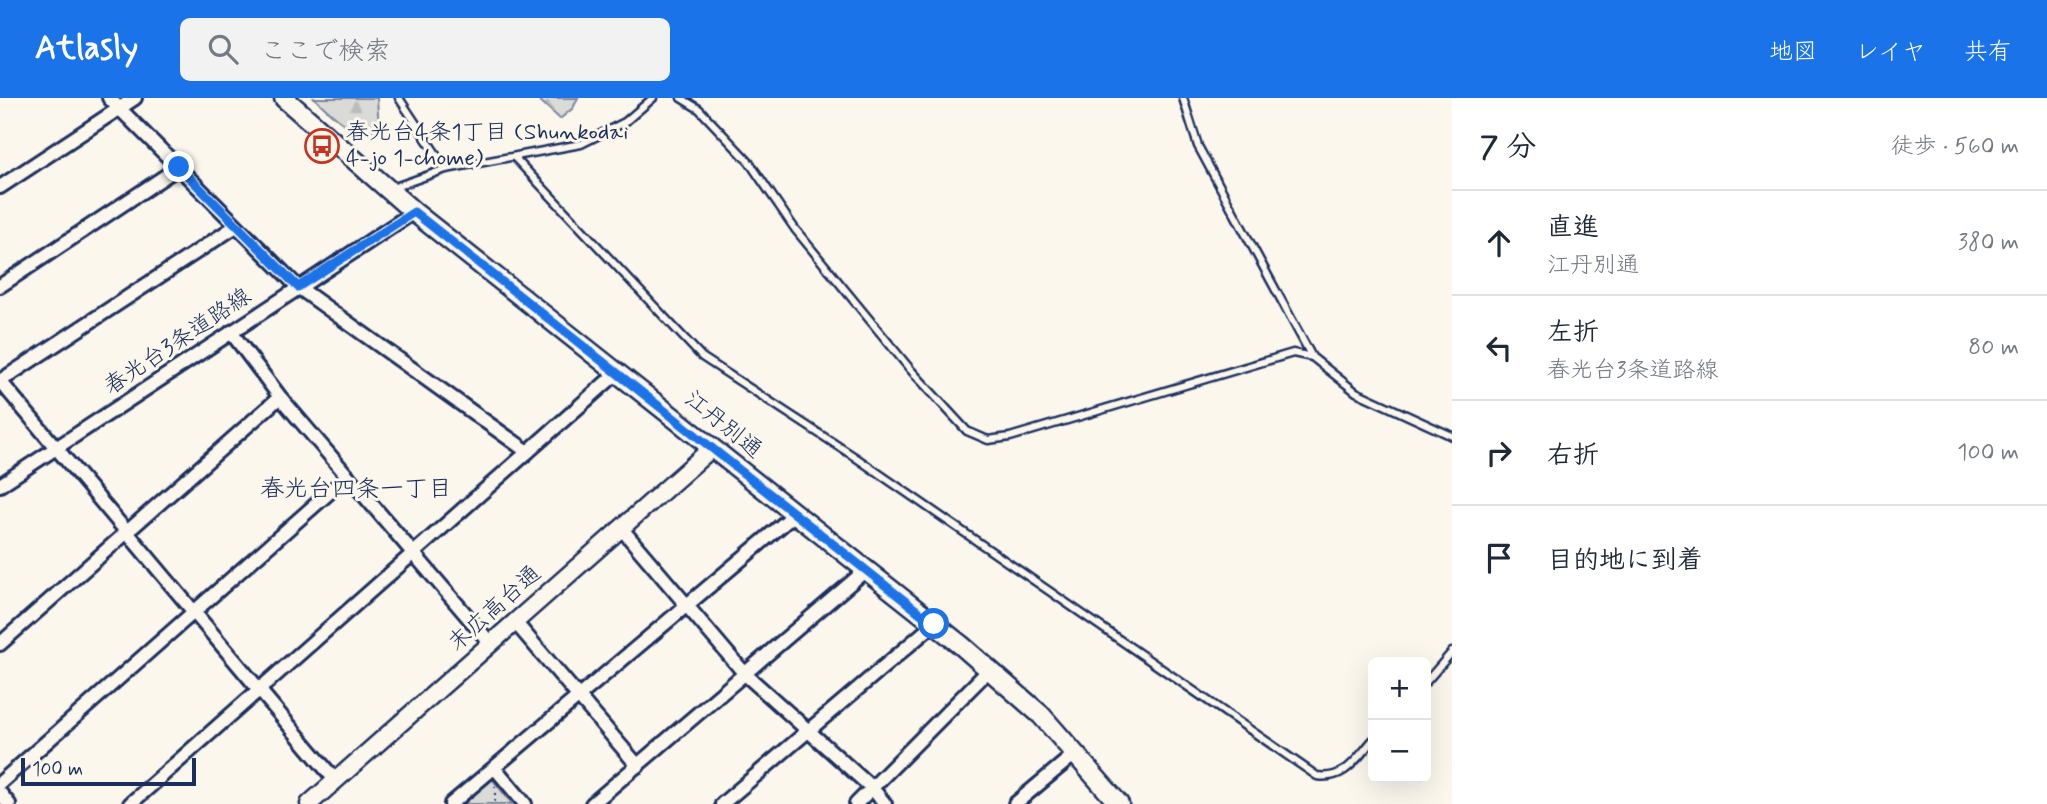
<!DOCTYPE html>
<html lang="ja">
<head>
<meta charset="utf-8">
<style>
  :root { --surface:#fff; --page:#f2f2f3; --text:#1f2937; --muted:#747a83; --line:#e0e1e3; --accent:#1a73e8 }
  body { margin:0; font-family:Mynerve,"Klee One",sans-serif; background:var(--page); color:var(--text) }
  .controls { position:absolute; right:21px; bottom:21px; display:grid; overflow:hidden; border-radius:10px; box-shadow:0 7px 28px #0002 }
  .controls button { width:63px; height:63px; display:grid; place-items:center; padding:0; border:0; border-bottom:2px solid var(--line); background:var(--surface); color:var(--text); font:35px sans-serif }
  .scale { position:absolute; left:21px; bottom:18px; width:175px; box-sizing:border-box; padding-left:7px; border:4px solid #1b2f5e; border-top:0; font-size:19px; line-height:24px; white-space:nowrap; color:#1b2f5e; -webkit-text-stroke:5px #fbf7ec; paint-order:stroke }
  .stop { position:absolute; width:21px; height:21px; margin:-16px; border:5px solid #1a73e8; border-radius:50%; background:#fff }
  .stop.end { background:#1a73e8; border-color:#fff; box-shadow:0 2px 7px #0008 }
  .list { margin:0; padding:0; list-style:none }
  h2 { display:flex; justify-content:space-between; align-items:center; height:91px; margin:0; padding:0 28px; font-size:30px }
  h2 small { font-size:23px; font-weight:400; color:var(--muted) }
  .list li { display:grid; grid-template-columns:46px 1fr auto; gap:21px; align-items:center; box-sizing:border-box; height:105px; padding:0 28px; border-top:2px solid var(--line) }
  .list b { display:block; font-size:26px; white-space:nowrap }
  .list p { margin:0; font-size:23px; white-space:nowrap; color:var(--muted) }
  .list em { font-size:23px; font-style:normal; color:var(--muted) }
  .icon { flex:none; width:38px; height:38px; fill:none; stroke:currentColor; stroke-width:2; stroke-linecap:round; stroke-linejoin:round }
  .map { position:relative; flex:none; width:1452px; height:706px; overflow:hidden }
  header { display:flex; align-items:center; gap:42px; box-sizing:border-box; height:98px; padding:0 35px; background:var(--accent); color:#fff }
  header strong { font-size:33px }
  nav { display:flex; gap:38px; margin-inline-start:auto; font-size:24px }
  .search { width:490px; height:63px; background:var(--page); display:flex; align-items:center; gap:18px; box-sizing:border-box; padding:0 24px; border-radius:10px; color:var(--muted); font-size:26px }
  main { display:flex }
  aside { flex:1; background:var(--surface) }
  .map>svg:first-child { display:block }
  .forest { fill:url(#forest-firs); stroke:#7a849a; stroke-width:2 }
  .green { fill:#dadad7; stroke:#7a849a; stroke-width:2 }
  .lines { fill:none; stroke-linecap:round; stroke-linejoin:round }
  .lane-casing { stroke:#1b2f5e; stroke-width:11 }
  .street-casing { stroke:#1b2f5e; stroke-width:18 }
  .secondary-casing { stroke:#1b2f5e; stroke-width:21 }
  .primary-casing { stroke:#1b2f5e; stroke-width:23 }
  .path { stroke:#1b2f5e; stroke-width:2; stroke-dasharray:2 5; stroke-linecap:butt }
  .lane { stroke:#fbf7ec; stroke-width:6 }
  .street { stroke:#fbf7ec; stroke-width:12 }
  .secondary { stroke:#fbf7ec; stroke-width:16 }
  .primary { stroke:#fbf7ec; stroke-width:18 }
  .route { stroke:#1a73e8; stroke-width:9 }
  .labels { text-anchor:middle; dominant-baseline:central; stroke-width:6; stroke-linejoin:round; paint-order:stroke }
  .poi-label { font-size:23px; fill:#1b2f5e; stroke:#fbf7ec; text-anchor:start }
  .street-label { font-size:23px; fill:#1b2f5e; stroke:#fbf7ec }
  .neighbourhood-label { font-size:24px; fill:#1b2f5e; stroke:#fbf7ec }
</style>
</head>
<body>
<header>
<strong>Atlasly</strong>
<div class="search"><svg class="icon" aria-label="search" viewBox="0 0 24 24"><circle cx="10" cy="10" r="6"/><path d="M15 15l6 6"/></svg>ここで検索</div>
<nav><a>地図</a><a>レイヤ</a><a>共有</a></nav>
</header>
<main>
<div class="map">
<svg width="1452" height="706" viewBox="0 0 1452 706">
  <defs>
    <pattern id="forest-firs" width="22" height="20" patternUnits="userSpaceOnUse" patternTransform="scale(1.75)"><rect width="22" height="20" fill="#dadad7"/><path d="M5 1l3.5 6h-7zM16 11l3.5 6h-7z" fill="#babbbb"/></pattern>
  </defs>
  <rect width="100%" height="100%" fill="#fbf7ec"/>
  <filter id="ink" filterUnits="userSpaceOnUse"><feTurbulence type="fractalNoise" baseFrequency=".0143" numOctaves="2"/><feDisplacementMap in="SourceGraphic" scale="14" xChannelSelector="R" yChannelSelector="G"/><feConvolveMatrix kernelMatrix="1 2 1 2 8 2 1 2 1" color-interpolation-filters="sRGB"/></filter>
  <g filter="url(#ink)">
    <path class="forest" d="M314 0H377L379 31C348 38 336 19 314 0Z
      M537 0H578L573 10 560 21Z"/>
    <path class="green" d="M492 681 512 706H463Z"/>
    <g class="lines">
      <g class="lane-casing">
        <path id="lane" d="M399 0 446 71
          M681 0 699 11 749 64 795 131 910 271 967 333 988 342 1010 339 1293 255 1312 259
          M1183 0 1198 48 1312 259 1356 294 1452 338
          M514 59 702 259 855 359 1317 678C1345 682 1356 661 1373 642
          M392 90 446 71 581 46 625 24 653 0
          M1426 584 1452 554"/>
      </g>
      <g class="street-casing">
        <path id="street" d="M109 0 298 189 528 354
          M0 89 135 0
          M0 188 179 69
          M231 234 280 299 491 546
          M0 283 335 682
          M0 283 236 128
          M0 387 414 114
          M621 430 745 576 872 690 885 706
          M515 524 638 668
          M0 546 280 299
          M495 670 525 706
          M0 685 348 378
          M0 695 9 706
          M130 706 618 274
          M451 706 795 416
          M592 706 866 472
          M722 706 934 526
          M856 706 990 571
          M1015 706 1076 655"/>
      </g>
      <g class="secondary-casing">
        <path id="secondary" d="M309 706 712 350"/>
      </g>
      <g class="primary-casing">
        <path id="primary" d="M284 0 414 114 961 547 1041 617 1119 706"/>
      </g>
      <path class="path" d="M495 688V706"/>
      <use href="#lane" class="lane"/>
      <use href="#street" class="street"/>
      <use href="#secondary" class="secondary"/>
      <use href="#primary" class="primary"/>
    </g>
  </g>
  <g class="lines" filter="url(#ink)">
    <path class="route" d="M179 69 298 189 414 114 934 526"/>
  </g>
  <defs>
    <g id="bus-ring" transform="scale(1.75)"><circle r="9.5" fill="#fbf7ec" stroke="#c8321e" stroke-width="1.5"/><path d="M-5-6H5V4H4V6H2V4H-2V6H-4V4H-5ZM-3.5-4V0h7V-4ZM-3.5 1.2v1.5H-2V1.2ZM2 1.2v1.5H3.5V1.2Z" fill="#c8321e"/></g>
  </defs>
  <g fill-rule="evenodd">
    <use href="#bus-ring" x="322" y="48"/>
  </g>
  <g class="labels">
    <g class="poi-label">
      <text x="346" y="35">春光台4条1丁目 (Shunkodai<tspan x="346" dy="26">4-jo 1-chome)</tspan></text>
    </g>
    <g class="street-label">
      <text transform="translate(178 244) rotate(-34)">春光台3条道路線</text>
      <text transform="translate(723 327) rotate(39)">江丹別通</text>
      <text transform="translate(495 511) rotate(-42)">末広高台通</text>
    </g>
    <g class="neighbourhood-label">
      <text x="356" y="391">春光台四条一丁目</text>
    </g>
  </g>
</svg>
<div class="controls">
<button>+</button>
<button>−</button>
</div>
<div class="scale">100 m</div>
<div class="stop" style="left:934px;top:526px"></div>
<div class="stop end" style="left:179px;top:69px"></div>
</div>
<aside>
<h2>7 分<small>徒歩 · 560 m</small></h2>
<ul class="list">
<li><svg class="icon" aria-label="ahead" viewBox="0 0 24 24"><path d="M12 20V5M6 11l6-6 6 6"/></svg><div><b>直進</b><p>江丹別通</p></div><em>380 m</em></li>
<li><svg class="icon" aria-label="left" viewBox="0 0 24 24"><path d="M17 20v-9H6M10 6l-5 5 5 5"/></svg><div><b>左折</b><p>春光台3条道路線</p></div><em>80 m</em></li>
<li><svg class="icon" aria-label="right" viewBox="0 0 24 24"><path d="M7 20v-9h11M14 6l5 5-5 5"/></svg><div><b>右折</b></div><em>100 m</em></li>
<li><svg class="icon" aria-label="arrive" viewBox="0 0 24 24"><path d="M6 21V4h12l-3 4 3 4H6"/></svg><div><b>目的地に到着</b></div></li>
</ul>
</aside>
</main>
</body>
</html>
